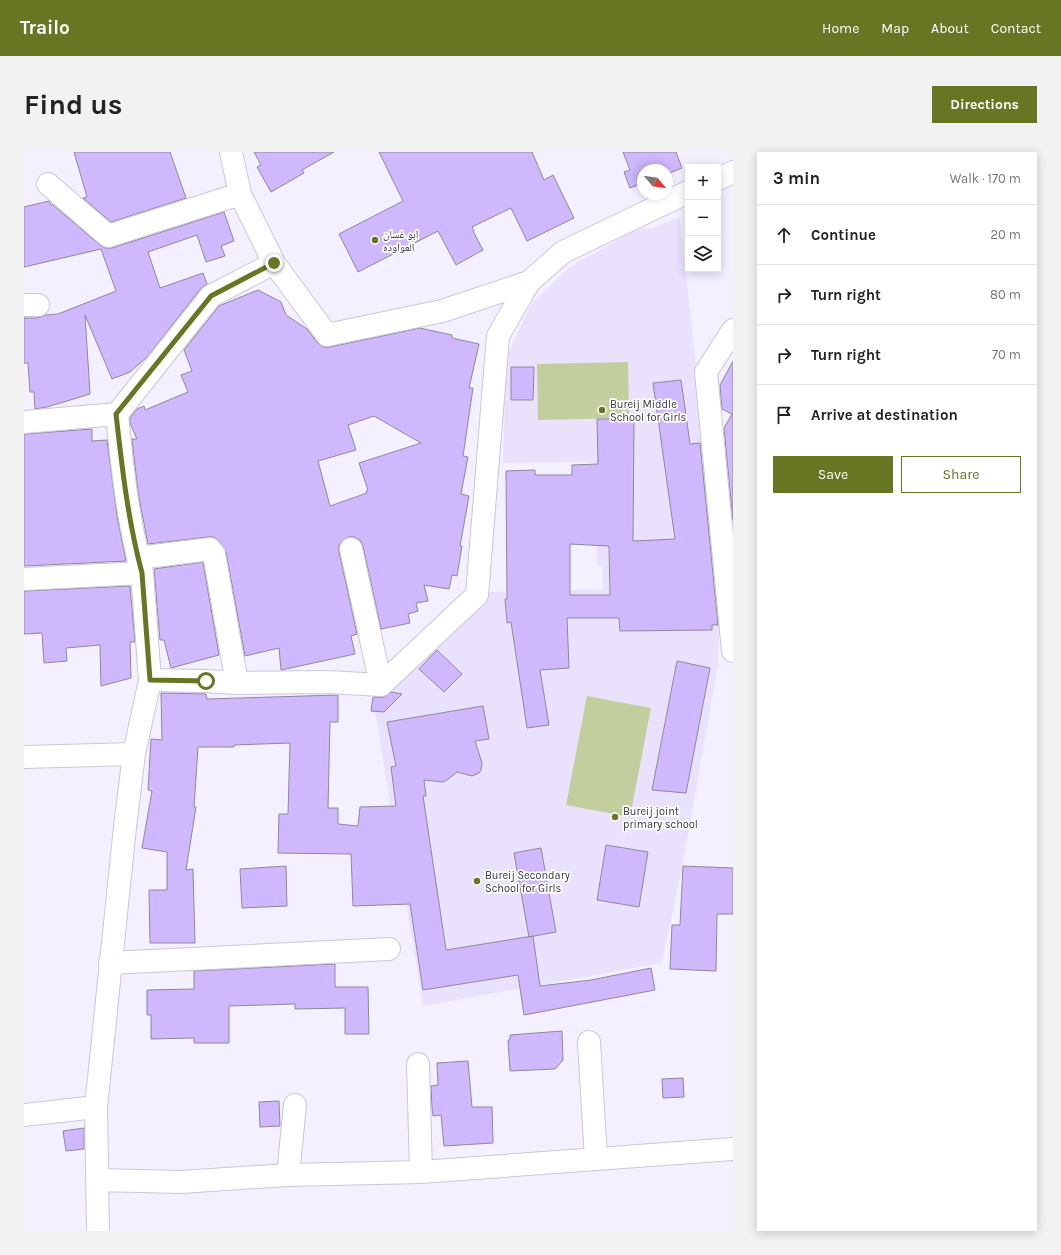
<!DOCTYPE html>
<html lang="en">
<head>
<meta charset="utf-8">
<style>
  :root { --surface:#fff; --page:#f2f2f2; --text:#222; --muted:#767676; --line:#e0e0e0; --accent:#677623 }
  body { margin:0; font-family:Karla,"Noto Naskh Arabic",sans-serif; background:var(--page); color:var(--text) }
  .controls { position:absolute; right:12px; top:12px; display:grid; overflow:hidden; border-radius:0px; box-shadow:0 2px 10px #0003 }
  .controls button { width:36px; height:36px; display:grid; place-items:center; padding:0; border:0; border-bottom:1px solid var(--line); background:var(--surface); color:var(--text); font:20px sans-serif }
  .compass { position:absolute; left:613px; top:12px; width:36px; height:36px; border-radius:50%; background:var(--surface); box-shadow:0 2px 10px #0003; rotate:119deg }
  .stop { position:absolute; width:12px; height:12px; margin:-9px; border:3px solid #677623; border-radius:50%; background:#fff }
  .stop.end { background:#677623; border-color:#fff; box-shadow:0 1px 4px #0008 }
  .list { margin:0; padding:0; list-style:none }
  h2 { display:flex; justify-content:space-between; align-items:center; height:52px; margin:0; padding:0 16px; font-size:17px }
  h2 small { font-size:13px; font-weight:400; color:var(--muted) }
  .list li { display:grid; grid-template-columns:26px 1fr auto; gap:12px; align-items:center; box-sizing:border-box; height:60px; padding:0 16px; border-top:1px solid var(--line) }
  .list b { display:block; font-size:15px; white-space:nowrap }
  .list em { font-size:13px; font-style:normal; color:var(--muted) }
  .actions { display:flex; gap:8px; padding:12px 16px }
  .actions a { flex:1; padding:9px 0; border:1px solid var(--accent); border-radius:0px; text-align:center; font-size:14px; color:var(--accent) }
  .actions .main { background:var(--accent); color:#fff }
  .icon { flex:none; width:22px; height:22px; fill:none; stroke:currentColor; stroke-width:2; stroke-linecap:round; stroke-linejoin:round }
  .map { position:relative; flex:none; width:709px; height:1079px; overflow:hidden; border-radius:0px }
  header { display:flex; align-items:center; gap:24px; box-sizing:border-box; height:56px; padding:0 20px; background:var(--accent); color:#fff }
  header strong { font-size:19px }
  nav { display:flex; gap:22px; margin-inline-start:auto; font-size:14px }
  .intro { display:flex; align-items:center; justify-content:space-between; box-sizing:border-box; height:96px; padding:0 24px }
  h1 { margin:0; font-size:28px }
  .button { padding:10px 18px; border-radius:0px; background:var(--accent); color:#fff; font-size:14px; font-weight:700 }
  main { display:flex; gap:24px; padding:0 24px }
  aside { flex:1; background:var(--surface); border-radius:0px; box-shadow:0 2px 10px #0003 }
  .map>svg:first-child { display:block }
  .built { fill:#eae2fc }
  .grass { fill:#c2ce9d }
  .building { fill:#cfb8fe; stroke:#8e889a; fill-rule:evenodd }
  .lines { fill:none; stroke-linecap:round; stroke-linejoin:round }
  .minor-casing { stroke:#ccc6d9; stroke-width:24 }
  .minor { stroke:#fff; stroke-width:22 }
  .route { stroke:#677623; stroke-width:5 }
  .poi-dot { fill:#677623; stroke:#fff; stroke-width:1.5 }
  .labels { text-anchor:middle; dominant-baseline:central; stroke-width:3.5; stroke-linejoin:round; paint-order:stroke }
  .poi-label { font-size:11px; fill:#39363e; stroke:#fff; text-anchor:start }
</style>
</head>
<body>
<header>
<strong>Trailo</strong>
<nav><a>Home</a><a>Map</a><a>About</a><a>Contact</a></nav>
</header>
<div class="intro"><h1>Find us</h1><a class="button">Directions</a></div>
<main>
<div class="map">
<svg width="709" height="1079" viewBox="0 0 709 1079">
  <rect width="100%" height="100%" fill="#f4f0ff"/>
  <path class="built" d="M656 65 696 435 694 513 658 716 638 811 399 854 349 546 467 440 579 437 578 414H573L571 310 479 311 482 206 507 152 547 114 615 76 626 77Z"/>
  <path class="grass" d="M604 210 605 266 514 268 513 212Z
    M563 544 627 556 606 665 542 653Z"/>
  <path class="building" d="M50 0H146L162 46 87 70 59 46 63 45Z
    M230 0H310L278 18 280 21 247 40 233 15 237 13Z
    M355 0H508L520 28 529 23 550 66 503 89 487 56 448 75 450 79H449L459 98 432 113 414 79 334 120 315 82 379 49Z
    M599 0H652L658 16 643 22V18H619V31L606 36 600 20 606 18Z
    M25 49 27 53H29L76 93 81 96H88L200 60 210 89 197 94 201 104 182 110 173 83 124 100 136 136 179 121 183 132 177 136 124 204 106 220 88 227 61 163 66 242 23 255 11 257 10 240H6L4 211H0V166H14L22 163 34 162 92 139 77 97 0 115V55Z
    M234 138 257 150 262 163 283 177 293 190 299 195H306L396 176 428 183V186L455 192 445 236H449L439 304 444 305 437 342 445 344 436 394H438L433 424 428 423 425 437 400 433 404 449 392 451 394 459 384 462 386 471 357 477 339 394 336 388 330 385H325L319 388 315 393V400L333 482 327 484 331 502 257 518 255 496 221 504 202 400 195 389 190 385H184L124 392 114 340 108 287H113L106 271V266L113 257 120 254 121 258 164 240 157 223 168 219 160 198 195 154ZM350 264 397 291 335 311 344 338 342 339 343 341 306 354 294 309 332 298 324 273Z
    M709 209V369L700 276 708 262 698 257 696 233Z
    M487 215H510L509 248H487Z
    M657 228 666 292 676 291 694 473H688V478L596 479 595 466H543L545 516 516 518 525 573 503 576 487 470 483 471 481 447H483L482 319 511 318V323H548V313L574 312 573 267H610L609 389 651 387 629 231ZM546 392 585 394 586 443H546Z
    M68 277V289L83 288 93 364 102 409 0 414V282Z
    M179 410 195 503 147 516 140 488H136L130 417Z
    M106 434 111 490H106L107 526 77 534 76 493 42 496 43 509 20 511 18 481 0 482V439Z
    M413 498 438 522 420 540 395 517Z
    M653 509 686 516 662 641 628 638Z
    M367 540 378 542 360 560 347 559 349 545H360Z
    M137 541 182 542 183 547 314 543V570H306L304 656H314V672L334 674 336 655 372 654 367 615 372 614 363 570 459 554 465 587 451 589 458 611 457 618 455 621 448 624 433 620 423 628 419 630 400 628 402 644H399L422 798 509 784 516 834 567 828 627 816 631 838 500 863 494 823 399 838 386 752 329 754 327 702 254 701 255 662H264L266 591 210 593V595H174L170 655H172L162 718 169 717 171 791H126L125 738H143V700L118 696 128 639 124 638 127 587 138 588Z
    M582 693 624 700 615 755 573 748Z
    M517 696 532 780 505 785 490 701Z
    M262 714 263 754 218 756 216 717Z
    M659 714 709 716V762H693L692 819 646 817 648 773H656Z
    M311 812V835H344L345 882H321V856L271 857V852L205 854V891H170V886L127 887V863H123V838L170 837V819Z
    M538 879 539 908 531 917 486 919 484 888H486V883Z
    M444 909 448 955H468L469 991 420 994 417 963 409 964 408 956 407 934 414 933 413 911Z
    M659 926 660 945 639 946 638 927Z
    M255 949 256 974 236 975 235 950Z
    M60 976V997L42 999 39 979Z"/>
  <g class="lines">
    <g class="minor-casing">
      <path id="minor" d="M207 0 216 42 250 111 303 183 418 159 505 130 539 100 664 40
        M694 27 709 20
        M24 32 84 84 216 42
        M0 153H14
        M709 178 682 220 709 499
        M93 262C98 315 104 369 118 421L126 528
        M0 270 93 262 187 144 250 111
        M327 397 357 533
        M114 406 186 397 190 402 213 531
        M0 427 118 421
        M0 605 110 602
        M86 811 365 797
        M565 890 572 1007
        M394 912 397 1020
        M0 963 72 955
        M264 1023 271 953
        M74 1028 157 1030 264 1023 397 1020 709 997
        M74 1079 72 955 101 675 110 602 126 528 182 529 213 531 303 530 357 533 453 443 474 184 505 130"/>
    </g>
    <use href="#minor" class="minor"/>
  </g>
  <g class="lines">
    <path class="route" d="M182 529 126 528 118 421C104 369 98 315 92 262L187 144 250 111"/>
  </g>
  <g class="poi-dot">
    <circle cx="351" cy="88" r="4"/>
    <circle cx="578" cy="258" r="4"/>
    <circle cx="591" cy="665" r="4"/>
    <circle cx="453" cy="729" r="4"/>
  </g>
  <g class="labels">
    <g class="poi-label">
      <text x="359" y="82">ابو غسان<tspan x="359" dy="13">العواوده</tspan></text>
      <text x="586" y="252">Bureij Middle<tspan x="586" dy="13">School for Girls</tspan></text>
      <text x="599" y="659">Bureij joint<tspan x="599" dy="13">primary school</tspan></text>
      <text x="461" y="723">Bureij Secondary<tspan x="461" dy="13">School for Girls</tspan></text>
    </g>
  </g>
</svg>
<div class="controls">
<button>+</button>
<button>−</button>
<button><svg class="icon" aria-label="layers" viewBox="0 0 24 24"><path d="M12 4l9 5-9 5-9-5zM3 14l9 5 9-5"/></svg></button>
</div>
<svg class="compass" viewBox="-18 -18 36 36"><path d="M0-13l5 13h-10z" fill="#e53935"/><path d="M0 13l5-13h-10z" fill="#767676"/></svg>
<div class="stop" style="left:182px;top:529px"></div>
<div class="stop end" style="left:250px;top:111px"></div>
</div>
<aside>
<h2>3 min<small>Walk · 170 m</small></h2>
<ul class="list">
<li><svg class="icon" aria-label="ahead" viewBox="0 0 24 24"><path d="M12 20V5M6 11l6-6 6 6"/></svg><div><b>Continue</b></div><em>20 m</em></li>
<li><svg class="icon" aria-label="right" viewBox="0 0 24 24"><path d="M7 20v-9h11M14 6l5 5-5 5"/></svg><div><b>Turn right</b></div><em>80 m</em></li>
<li><svg class="icon" aria-label="right" viewBox="0 0 24 24"><path d="M7 20v-9h11M14 6l5 5-5 5"/></svg><div><b>Turn right</b></div><em>70 m</em></li>
<li><svg class="icon" aria-label="arrive" viewBox="0 0 24 24"><path d="M6 21V4h12l-3 4 3 4H6"/></svg><div><b>Arrive at destination</b></div></li>
</ul>
<div class="actions"><a class="main">Save</a><a>Share</a></div>
</aside>
</main>
</body>
</html>
